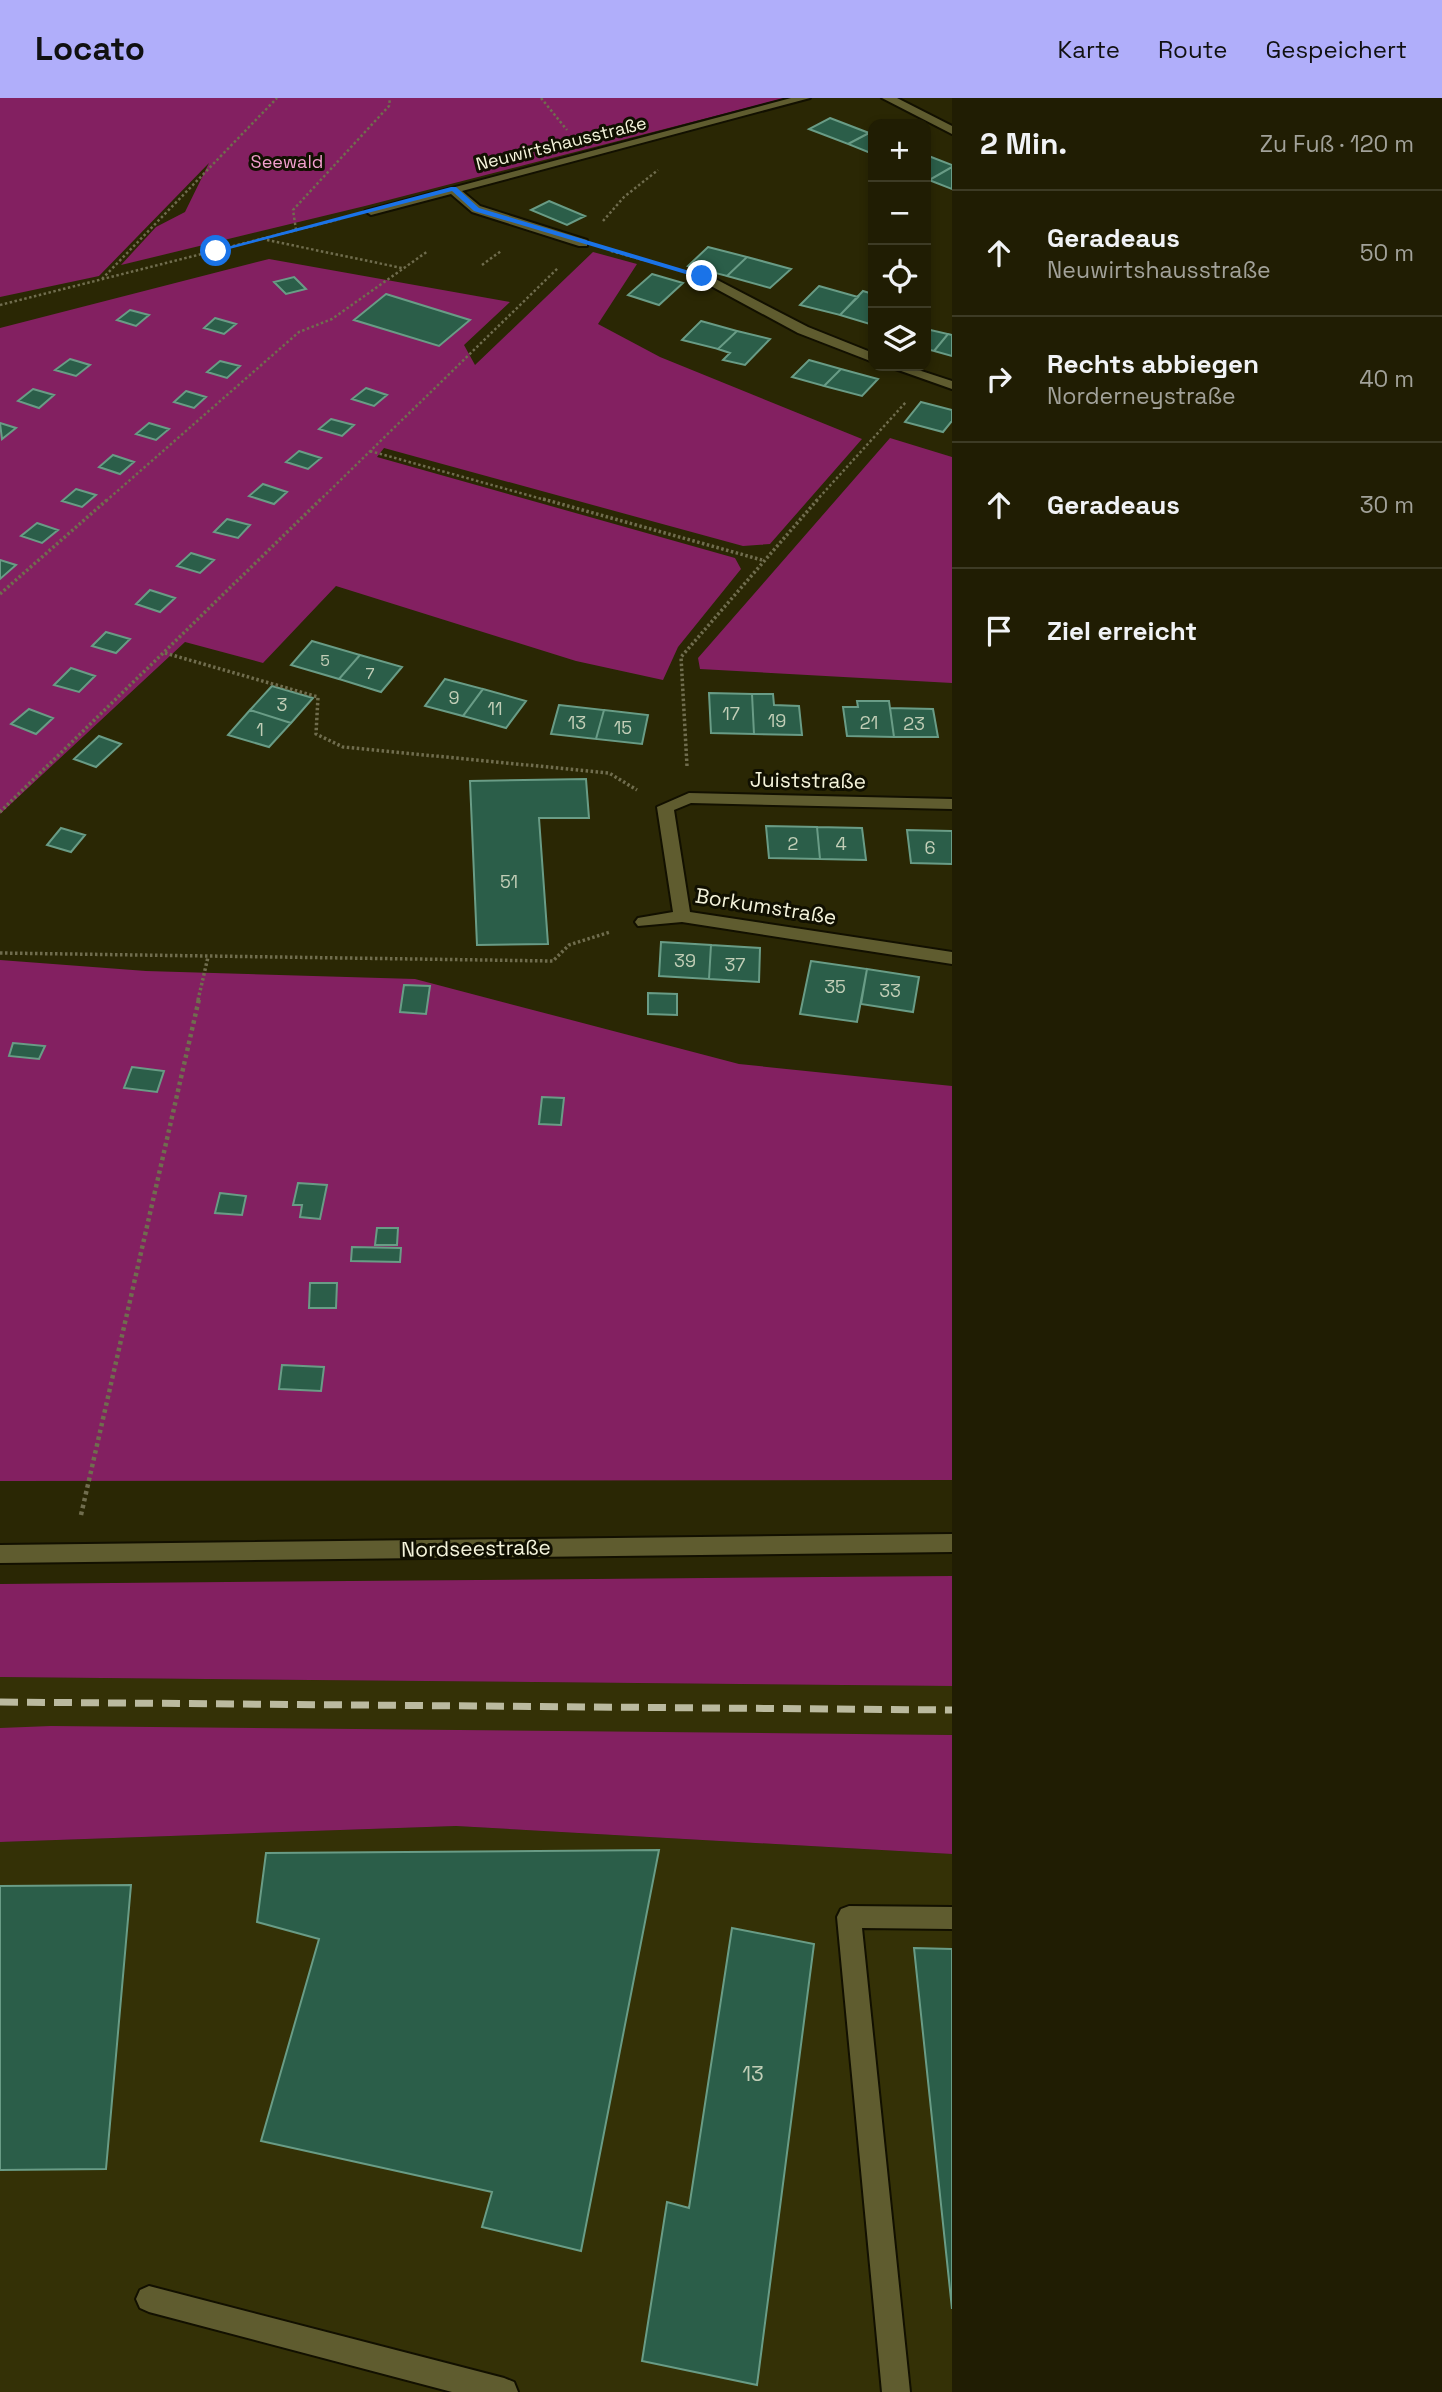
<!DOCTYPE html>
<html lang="de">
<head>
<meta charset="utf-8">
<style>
  :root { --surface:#201d03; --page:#2d2a12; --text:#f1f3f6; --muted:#a2a29a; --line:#3d3b25; --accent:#b0aefa }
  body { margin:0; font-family:"Space Grotesk",sans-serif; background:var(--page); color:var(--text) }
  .controls { position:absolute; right:21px; top:21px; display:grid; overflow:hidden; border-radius:14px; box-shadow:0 4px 10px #0003 }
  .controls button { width:63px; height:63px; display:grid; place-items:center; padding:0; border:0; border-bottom:2px solid var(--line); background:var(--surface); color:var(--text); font:35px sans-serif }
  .stop { position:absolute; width:21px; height:21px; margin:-16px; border:5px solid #1a73e8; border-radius:50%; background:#fff }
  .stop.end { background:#1a73e8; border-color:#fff; box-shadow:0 2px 7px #0008 }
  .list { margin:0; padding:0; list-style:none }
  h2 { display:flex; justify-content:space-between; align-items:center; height:91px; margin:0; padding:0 28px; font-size:30px }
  h2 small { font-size:23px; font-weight:400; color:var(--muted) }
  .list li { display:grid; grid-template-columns:46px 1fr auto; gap:21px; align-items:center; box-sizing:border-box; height:126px; padding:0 28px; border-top:2px solid var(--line) }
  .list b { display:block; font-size:26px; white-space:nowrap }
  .list p { margin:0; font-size:23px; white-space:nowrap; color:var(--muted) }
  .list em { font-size:23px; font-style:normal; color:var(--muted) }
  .icon { flex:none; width:38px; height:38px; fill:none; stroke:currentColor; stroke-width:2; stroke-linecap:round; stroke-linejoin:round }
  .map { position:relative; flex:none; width:952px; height:2294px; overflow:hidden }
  header { display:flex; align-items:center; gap:42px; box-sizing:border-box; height:98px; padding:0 35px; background:var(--accent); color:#111 }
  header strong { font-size:33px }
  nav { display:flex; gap:38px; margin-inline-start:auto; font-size:24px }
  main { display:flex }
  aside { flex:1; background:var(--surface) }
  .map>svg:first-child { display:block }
  .built { fill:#343106 }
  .green { fill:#832061 }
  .building { fill:#2b5e49; stroke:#699c86; stroke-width:2 }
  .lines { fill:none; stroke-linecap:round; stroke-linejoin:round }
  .service-casing { stroke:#121000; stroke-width:4 }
  .minor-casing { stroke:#121000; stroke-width:4 }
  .secondary-casing { stroke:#121000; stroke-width:4 }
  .path-far2 { stroke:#706d4e; stroke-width:2.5; stroke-dasharray:2.5 2.5; stroke-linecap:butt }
  .path-far1 { stroke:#706d4e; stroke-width:3.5; stroke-dasharray:2.5 2.5; stroke-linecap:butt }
  .path { stroke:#706d4e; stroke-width:4.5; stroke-dasharray:3.5 3.5; stroke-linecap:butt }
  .service { fill:#5f5c2f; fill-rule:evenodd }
  .minor { fill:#5f5c2f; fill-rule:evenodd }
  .secondary { fill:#5f5c2f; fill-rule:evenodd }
  .rail { stroke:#bbba9f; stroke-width:7; stroke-dasharray:18 9; stroke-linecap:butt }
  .route { fill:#1a73e8 }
  .labels { text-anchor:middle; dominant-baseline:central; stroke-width:6; stroke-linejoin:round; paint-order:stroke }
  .far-number-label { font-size:16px; fill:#c2ceb7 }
  .far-street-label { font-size:18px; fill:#f5f4dc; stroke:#111001 }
  .far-park-label { font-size:18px; fill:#f39fce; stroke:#111001 }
  .number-label { font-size:18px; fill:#c2ceb7 }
  .street-label { font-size:21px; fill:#f5f4dc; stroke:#111001 }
  .near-number-label { font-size:21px; fill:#c2ceb7 }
</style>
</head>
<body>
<header>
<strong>Locato</strong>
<nav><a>Karte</a><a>Route</a><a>Gespeichert</a></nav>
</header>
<main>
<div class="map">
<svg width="952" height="2294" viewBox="0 0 952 2294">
  <rect width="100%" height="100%" fill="#2a2704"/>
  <path class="built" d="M0 1579 952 1588V1637L0 1630Z
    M456 1728 952 1756V2294H0V1744Z"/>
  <path class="green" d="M0 0H785L365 108 121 167 156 129 185 114 209 65 99 178 0 199Z
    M593 154 637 166 598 226 660 259 862 341 770 446 743 448 384 350 377 359 735 460 741 471 678 549 663 582 576 563 336 488 263 565 185 544 0 716V230L269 161 510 204 464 247 475 267Z
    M890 340 952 359V585L700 571 698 560Z
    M0 862 146 873 415 881 739 966 952 988V1382L0 1383Z
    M952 1478V1588L0 1579V1486Z
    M51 1628 952 1637V1756L456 1728 0 1744V1630Z"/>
  <path class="building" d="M830 20 869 35 848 46 809 31Z
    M869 35 873 37V56L848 46Z
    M926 57 952 67V69L926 84Z
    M952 69V91L929 82Z
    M549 103 585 118 567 127 531 112Z
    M708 149 747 159 727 178 688 168Z
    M747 159 791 171 770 190 727 178Z
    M652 176 683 185 659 207 628 197Z
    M294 179 306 191 286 196 274 184Z
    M819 188 858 199 840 217 800 207Z
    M863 193 873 196V227L840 217Z
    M386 196 470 222 439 248 354 222Z
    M130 212 149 217 136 228 117 222Z
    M215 220 236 226 224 236 204 230Z
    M701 223 737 233 718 251 682 242Z
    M926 231 948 236 934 253 926 251Z
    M737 233 770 241 745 267 723 262 730 255 718 251Z
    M948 236 952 237V258L934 253Z
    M70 261 90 267 76 278 55 272Z
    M809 262 841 271 824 288 792 279Z
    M220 263 240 268 227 280 207 274Z
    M841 271 878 281 862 298 824 288Z
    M366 290 387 297 374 308 352 301Z
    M33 291 54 297 39 310 18 303Z
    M186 293 206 299 194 310 174 304Z
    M921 304 952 312V323L943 334 905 324Z
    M331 321 354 327 342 338 319 331Z
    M0 325 16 330 2 341Z
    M149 325 169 331 156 342 136 336Z
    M299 353 321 360 308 371 286 364Z
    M113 357 134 364 120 376 99 369Z
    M263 386 287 394 274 406 249 398Z
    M76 391 96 397 82 409 62 403Z
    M227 421 250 427 238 440 214 434Z
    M37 425 58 432 42 445 21 438Z
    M191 455 214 462 200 475 177 468Z
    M0 462 16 467 0 481Z
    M150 492 175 500 160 514 136 506Z
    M106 534 130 541 116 555 92 548Z
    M312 543 360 557 339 581 291 567Z
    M360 557 402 569 381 594 339 581Z
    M71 570 95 578 79 594 54 587Z
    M445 581 483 591 463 618 425 608Z
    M272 588 313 600 291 625 250 612Z
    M483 591 526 603 506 630 463 618Z
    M709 595 752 596 754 636 711 635Z
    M752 596H773L774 607 799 608 802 637 754 636Z
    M857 603H889L894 639 847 638 843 609H858Z
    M559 607 604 612 596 641 551 636Z
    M890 610 933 611 938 639H894Z
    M29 611 53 620 36 636 11 626Z
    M250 612 291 625 269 649 228 637Z
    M604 612 648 617 642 646 596 641Z
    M99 638 121 646 96 669 74 661Z
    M586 681 589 720H539L548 846 477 847 470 683Z
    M766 728 817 729 820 761 769 760Z
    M817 729 862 730 866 762 820 761Z
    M61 730 85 737 71 754 47 747Z
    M907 732 952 733V766L911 765Z
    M661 844 711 847 709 881 659 878Z
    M711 847 760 850 759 884 709 881Z
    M811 863 867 871 857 924 800 916Z
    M867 871 919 879 913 914 861 906Z
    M404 887 430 888 426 916 400 914Z
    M648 895 677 896V917L648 916Z
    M13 945 45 948 39 961 9 958Z
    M132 969 164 973 157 994 124 990Z
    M542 999 564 1000 561 1027 539 1026Z
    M298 1085 327 1087 320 1121 300 1119 302 1107H293Z
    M220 1095 246 1098 242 1117 215 1115Z
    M377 1130H398L397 1147H375Z
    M352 1149 401 1150 400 1164 351 1163Z
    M310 1185H337L336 1210H309Z
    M282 1267 324 1269 321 1293 279 1291Z
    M659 1752 581 2153 482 2129 492 2094 261 2043 319 1841 257 1824 266 1755Z
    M131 1787 106 2071 0 2072V1788Z
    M732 1830 814 1846 757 2287 642 2263 667 2104 689 2110Z
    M914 1850 952 1851V2211Z"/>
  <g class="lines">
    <g class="service-casing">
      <path id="service" d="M849 1808 952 1809V1831L862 1830 910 2294H882L837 1819 841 1811Z
        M149 2188 504 2280 514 2284 518 2294H452L149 2214 140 2210 136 2201 140 2192Z"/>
    </g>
    <g class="minor-casing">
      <path id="minor" d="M791 0H810L462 93 480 108 587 142V148H579L472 114 451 96 371 117 365 113Z
        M882 0H897L952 28V36Z
        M702 174 808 229 873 255V264L798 235 698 181V175Z
        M887 268H906L952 283V291Z
        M689 695 952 701V711L691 705 674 712 690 814 952 854V866L682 824 638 828 635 824 638 820 673 814 657 709Z"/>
    </g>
    <g class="secondary-casing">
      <path id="secondary" d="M952 1436V1454L0 1465V1447Z"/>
    </g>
    <path class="path-far2" d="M541 0 567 32
      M603 123 624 99 658 72
      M296 132 293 112 389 8 390 0
      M267 142 402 170
      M611 153 673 170
      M482 167 501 153
      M102 181 277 0
      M0 207 340 121
      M370 353 549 403
      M106 403 299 234 332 221 428 153
      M319 403 558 170
      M816 403 906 304"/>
    <path class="path-far1" d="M543 401 762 462
      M0 496 108 401
      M165 555 318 599 316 636 343 649 609 675 637 692
      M687 668 681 559 818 401
      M0 714 321 401
      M0 855 553 863 569 847 610 834
      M198 902 208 859"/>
    <path class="path" d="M81 1417 199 901"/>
    <use href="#service" class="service"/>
    <use href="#minor" class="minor"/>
    <use href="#secondary" class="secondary"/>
    <path class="rail" d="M0 1604 952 1612"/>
  </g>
  <path class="route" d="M451 89H456L479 110 706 178 699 180 474 113 452 93 218 154 212 153Z"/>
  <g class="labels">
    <g class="far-number-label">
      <text x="325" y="562">5</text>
      <text x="370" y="575">7</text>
    </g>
    <g class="far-street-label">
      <text transform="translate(561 45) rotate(-14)">Neuwirtshausstraße</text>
    </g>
    <g class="far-park-label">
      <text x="287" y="63">Seewald</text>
    </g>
    <g class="number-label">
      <text x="454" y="599">9</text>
      <text x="282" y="606">3</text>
      <text x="495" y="610">11</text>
      <text x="731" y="615">17</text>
      <text x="777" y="622">19</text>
      <text x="577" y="624">13</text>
      <text x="869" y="624">21</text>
      <text x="914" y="625">23</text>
      <text x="623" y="629">15</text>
      <text x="260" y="631">1</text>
      <text x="793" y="745">2</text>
      <text x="841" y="745">4</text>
      <text x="930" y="749">6</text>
      <text x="509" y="783">51</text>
      <text x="685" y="862">39</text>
      <text x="735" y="866">37</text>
      <text x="835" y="888">35</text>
      <text x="890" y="892">33</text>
    </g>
    <g class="street-label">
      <text transform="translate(808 682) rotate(1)">Juiststraße</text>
      <text transform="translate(766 808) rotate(9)">Borkumstraße</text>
      <text transform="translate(476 1450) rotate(-1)">Nordseestraße</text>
    </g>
    <g class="near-number-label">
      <text x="753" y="1975">13</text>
    </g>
  </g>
</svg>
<div class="controls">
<button>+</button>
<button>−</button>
<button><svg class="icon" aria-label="locate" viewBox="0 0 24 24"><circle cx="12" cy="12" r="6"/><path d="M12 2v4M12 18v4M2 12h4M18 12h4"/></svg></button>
<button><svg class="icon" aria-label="layers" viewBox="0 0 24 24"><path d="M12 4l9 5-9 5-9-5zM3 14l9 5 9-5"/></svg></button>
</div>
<div class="stop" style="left:216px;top:153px"></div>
<div class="stop end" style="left:702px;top:178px"></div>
</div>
<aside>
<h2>2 Min.<small>Zu Fuß · 120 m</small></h2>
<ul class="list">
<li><svg class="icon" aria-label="ahead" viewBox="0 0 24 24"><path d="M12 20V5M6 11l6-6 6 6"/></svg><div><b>Geradeaus</b><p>Neuwirtshausstraße</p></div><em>50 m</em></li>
<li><svg class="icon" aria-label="right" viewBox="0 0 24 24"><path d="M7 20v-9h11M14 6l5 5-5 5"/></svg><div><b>Rechts abbiegen</b><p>Norderneystraße</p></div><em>40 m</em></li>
<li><svg class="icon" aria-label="ahead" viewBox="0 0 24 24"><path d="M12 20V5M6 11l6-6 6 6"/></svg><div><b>Geradeaus</b></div><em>30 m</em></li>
<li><svg class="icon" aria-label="arrive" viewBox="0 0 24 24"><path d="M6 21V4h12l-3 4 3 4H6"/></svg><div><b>Ziel erreicht</b></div></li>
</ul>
</aside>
</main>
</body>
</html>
